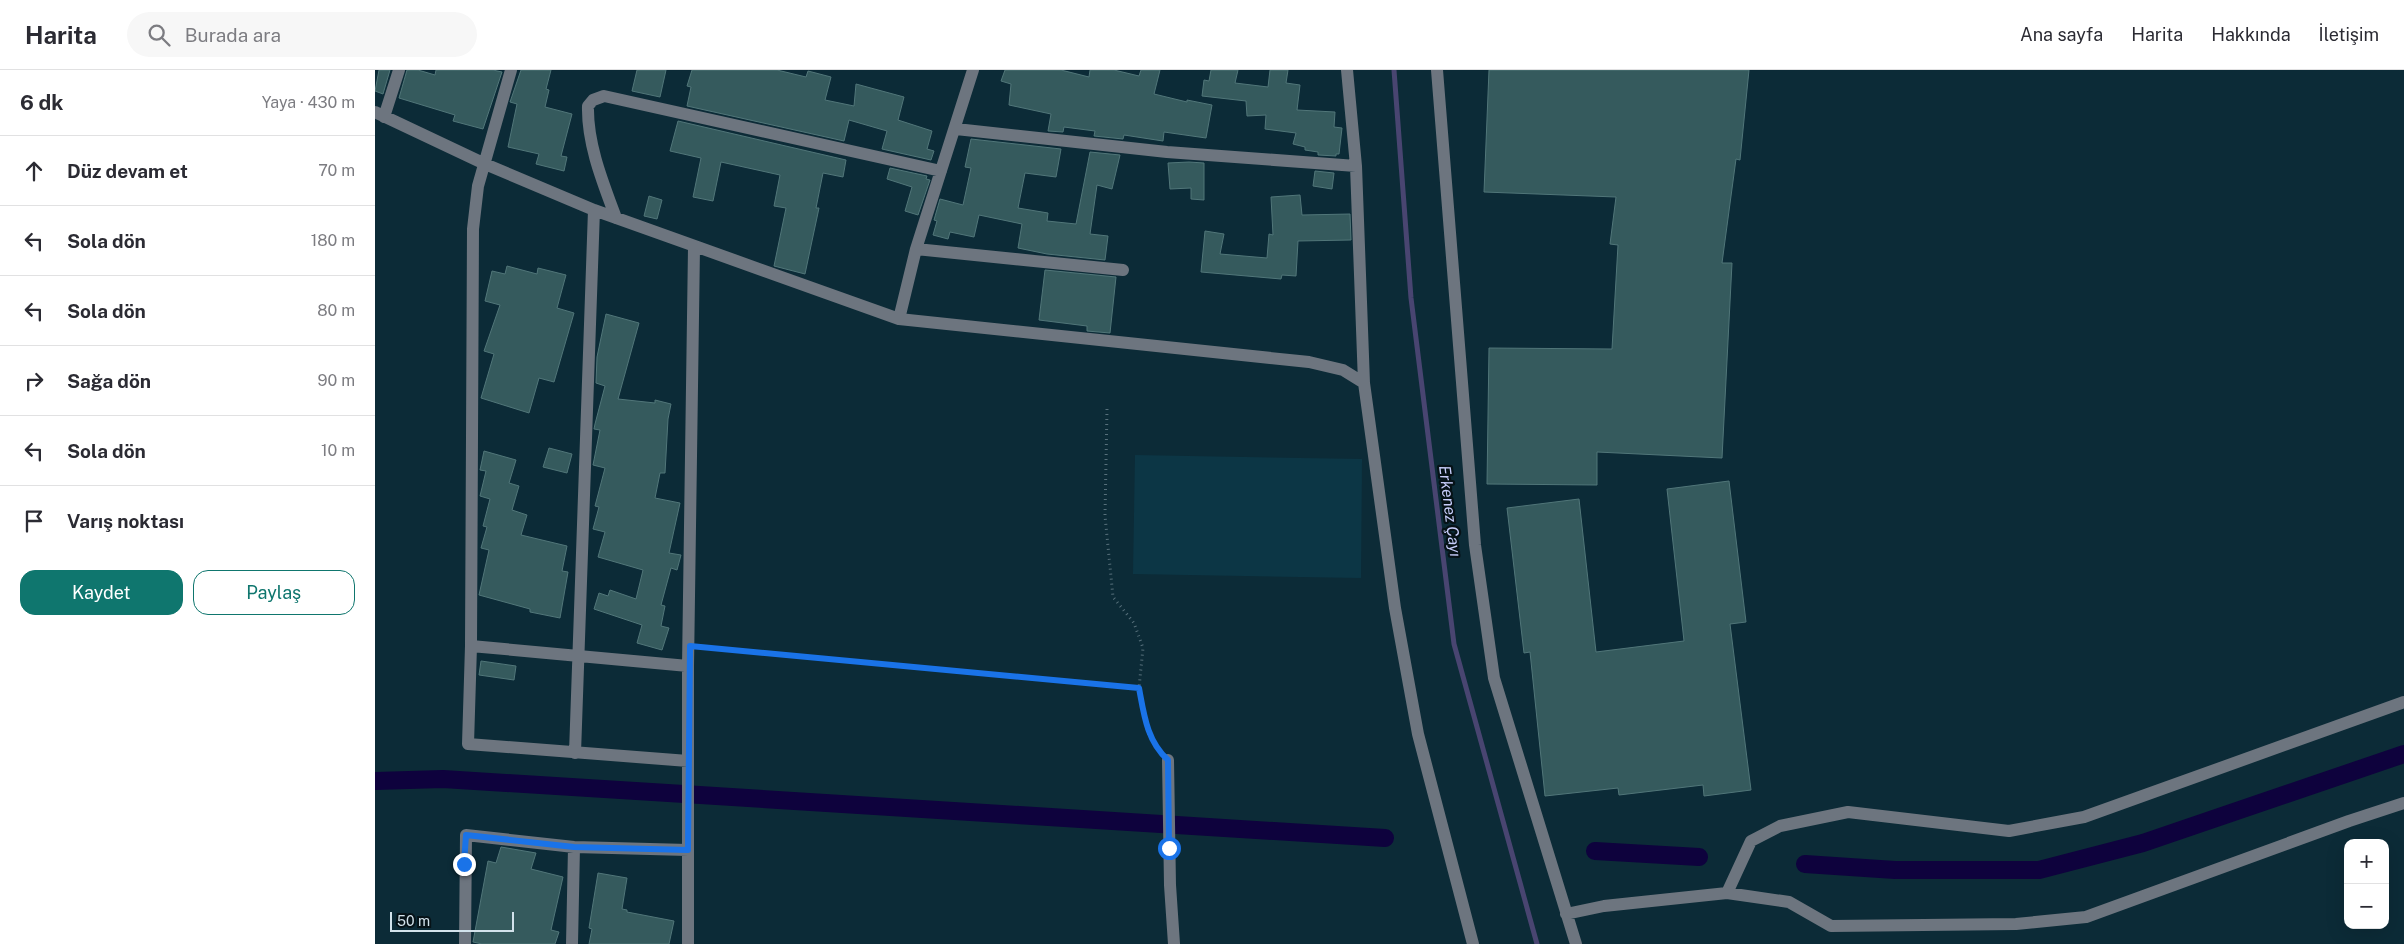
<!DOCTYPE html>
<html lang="tr">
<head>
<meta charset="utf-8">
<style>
  :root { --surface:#fff; --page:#f7f7f7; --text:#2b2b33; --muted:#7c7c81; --line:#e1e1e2; --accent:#0f766e }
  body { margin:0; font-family:"Public Sans",sans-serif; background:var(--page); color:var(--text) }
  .controls { position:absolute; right:15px; bottom:15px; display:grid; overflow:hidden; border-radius:10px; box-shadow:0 5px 20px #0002 }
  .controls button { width:45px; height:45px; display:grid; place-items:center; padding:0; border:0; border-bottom:1px solid var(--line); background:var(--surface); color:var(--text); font:25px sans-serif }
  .scale { position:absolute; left:15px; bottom:12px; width:124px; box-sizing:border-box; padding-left:5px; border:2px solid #d2e2eb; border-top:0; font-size:14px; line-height:18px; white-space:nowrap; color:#d2e2eb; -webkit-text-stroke:4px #061217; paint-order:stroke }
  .stop { position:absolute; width:15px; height:15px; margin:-11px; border:4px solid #1a73e8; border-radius:50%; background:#fff }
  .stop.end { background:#1a73e8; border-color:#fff; box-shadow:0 1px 5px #0008 }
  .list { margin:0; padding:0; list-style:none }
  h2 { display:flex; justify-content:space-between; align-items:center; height:65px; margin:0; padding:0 20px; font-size:21px }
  h2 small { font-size:16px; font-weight:400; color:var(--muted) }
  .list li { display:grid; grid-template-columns:32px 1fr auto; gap:15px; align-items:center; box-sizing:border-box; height:70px; padding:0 20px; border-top:1px solid var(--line) }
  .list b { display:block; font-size:19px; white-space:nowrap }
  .list em { font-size:16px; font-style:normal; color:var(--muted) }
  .actions { display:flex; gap:10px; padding:15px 20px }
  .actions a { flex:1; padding:11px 0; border:1px solid var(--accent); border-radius:15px; text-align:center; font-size:18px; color:var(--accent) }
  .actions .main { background:var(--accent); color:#fff }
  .icon { flex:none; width:28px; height:28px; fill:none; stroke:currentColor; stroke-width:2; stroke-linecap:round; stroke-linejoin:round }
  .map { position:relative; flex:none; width:2029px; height:874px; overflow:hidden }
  header { display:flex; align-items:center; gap:30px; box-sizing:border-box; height:70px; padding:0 25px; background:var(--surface); border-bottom:1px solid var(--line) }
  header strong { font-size:24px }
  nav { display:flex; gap:28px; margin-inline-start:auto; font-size:18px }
  .search { width:350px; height:45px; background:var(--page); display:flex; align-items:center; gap:12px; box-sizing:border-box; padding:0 18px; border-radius:28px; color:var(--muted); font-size:19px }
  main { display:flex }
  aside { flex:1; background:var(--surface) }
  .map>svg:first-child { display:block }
  .built { fill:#0c3645 }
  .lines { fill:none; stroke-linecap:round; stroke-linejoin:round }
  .stream { stroke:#494571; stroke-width:5 }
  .canal { stroke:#0e023d; stroke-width:18 }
  .building { fill:#355a5d; stroke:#517679 }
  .path { stroke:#57707b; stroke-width:3; stroke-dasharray:1 4; stroke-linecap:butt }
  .minor { stroke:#6d757f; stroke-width:12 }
  .route { stroke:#1a73e8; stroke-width:6 }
  .labels { text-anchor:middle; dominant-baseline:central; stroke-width:4.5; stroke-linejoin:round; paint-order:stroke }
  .water-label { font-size:16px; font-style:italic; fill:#c7cdfa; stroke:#061217 }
</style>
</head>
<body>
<header>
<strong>Harita</strong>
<div class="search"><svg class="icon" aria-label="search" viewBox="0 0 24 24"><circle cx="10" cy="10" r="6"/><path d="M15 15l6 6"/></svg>Burada ara</div>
<nav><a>Ana sayfa</a><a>Harita</a><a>Hakkında</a><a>İletişim</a></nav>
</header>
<main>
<aside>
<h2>6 dk<small>Yaya · 430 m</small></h2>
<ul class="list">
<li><svg class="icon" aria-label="ahead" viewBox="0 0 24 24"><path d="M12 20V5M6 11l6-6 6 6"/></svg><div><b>Düz devam et</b></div><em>70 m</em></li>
<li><svg class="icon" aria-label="left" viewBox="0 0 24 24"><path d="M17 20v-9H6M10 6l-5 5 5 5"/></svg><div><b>Sola dön</b></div><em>180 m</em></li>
<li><svg class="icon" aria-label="left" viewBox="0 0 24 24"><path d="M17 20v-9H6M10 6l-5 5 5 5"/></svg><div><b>Sola dön</b></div><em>80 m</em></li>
<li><svg class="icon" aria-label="right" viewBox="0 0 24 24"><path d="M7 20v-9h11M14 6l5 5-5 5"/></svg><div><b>Sağa dön</b></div><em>90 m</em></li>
<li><svg class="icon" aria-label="left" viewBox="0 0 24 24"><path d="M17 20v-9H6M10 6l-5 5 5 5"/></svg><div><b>Sola dön</b></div><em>10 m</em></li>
<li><svg class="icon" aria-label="arrive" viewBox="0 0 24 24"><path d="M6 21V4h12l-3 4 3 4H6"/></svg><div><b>Varış noktası</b></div></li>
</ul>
<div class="actions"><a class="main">Kaydet</a><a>Paylaş</a></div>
</aside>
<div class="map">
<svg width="2029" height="874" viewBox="0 0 2029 874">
  <rect width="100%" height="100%" fill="#0c2b37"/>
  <path class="built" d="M760 385 987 389 986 508 758 504Z"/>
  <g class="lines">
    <path class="stream" d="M1019 0 1036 228 1079 574 1162 874"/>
    <path class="canal" d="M0 711 68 709 1010 768
      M1220 781 1324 787
      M1430 794 1520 800H1664L1768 773 2029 684"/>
  </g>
  <path class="building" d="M4 0H15L8 24 0 21Z
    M32 0H43L60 5 61 0H118L127 2 108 59 78 51 80 45 24 28Z
    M146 0H176L171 19 174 20 170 37 197 44 186 86 192 87 189 101 161 94 164 84 133 77 142 34 135 32Z
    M262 0H291L285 27 257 21Z
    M317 0H402L431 7 433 1 456 7 450 30 479 36 481 14 529 27 523 50 557 61 552 79 559 81 556 90 507 79 512 61 474 50 469 71 312 36 316 17 312 16Z
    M630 0H686L714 7 715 0H739L764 6 766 0H785L779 24 812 32V30L837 35 831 68 789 62 788 71 749 65 748 69 719 66 720 61 689 57 688 62 673 61 676 44 634 35 636 14 626 11Z
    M836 0H863L860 13 893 17 895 0H913L911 13 925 15 922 40 960 42 959 57 967 58 964 84H961V86L943 85V82L930 80V77L918 74 921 63 890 59 891 45 872 46 871 31 827 26 829 10 834 11Z
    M1114 0H1374L1365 90 1361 89 1347 193H1357L1347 388 1222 382V415L1112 414 1114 278 1237 279 1243 175 1235 174 1241 127 1109 122Z
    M303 51 471 90 468 107 448 103 441 138H444L430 204 399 196 411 138 399 136 405 105 346 92 338 131 318 127 326 88 295 81Z
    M596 69 686 79 681 107 650 103 643 138 673 143 672 151 701 154 715 82 745 85 737 119 722 115 715 164 733 166 730 190 672 184 643 178 647 154 604 145 599 167 575 162 573 169 558 165 562 151 559 150 565 129 588 135 596 98 590 97Z
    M814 92 829 93V130L816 129V118L795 119 793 93Z
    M515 98 552 106 551 109 555 110 543 145 530 141 537 117 512 109Z
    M940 101 959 103 957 119 938 116Z
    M925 125 927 145 975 144 976 170 923 171 921 206 907 205 906 209 826 202 830 161 849 164 845 184 892 188 894 164 898 165 896 127Z
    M274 126 287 130 282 149 269 146Z
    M132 196 162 204 163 198 191 205 182 238 199 243 179 312 164 308 154 343 106 328 119 284 109 281 125 235 110 231 117 201 130 204Z
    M670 200 741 207 735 263 712 261V256L664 250Z
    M231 244 264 253 243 329 280 333V330L296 334 293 349 290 403H285L280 428 305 433 294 483 306 485 302 500 296 498 286 535 290 536 286 556 294 558 287 580 262 573 267 555 219 539 224 523 233 526 235 520 261 529 268 500 223 487 230 462 218 459 224 437 220 436 230 398 218 395 225 360 219 359 220 354 230 316 221 313 222 287Z
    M174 378 197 384 192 403 168 397Z
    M109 381 141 390 134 413 144 416 137 440 152 445 146 465 192 476 187 501 193 502 185 548 155 542V539L104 525 114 480 106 478 112 457 108 456 115 429 105 426 111 401 105 400Z
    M1354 411 1371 552 1355 554 1376 720 1329 726 1328 715 1244 725 1243 718 1170 726 1155 582 1149 583 1132 438 1204 429 1221 582 1309 571 1292 419Z
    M106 591 141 596 139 610 104 605Z
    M126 777 161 783 156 799 188 807 176 860 184 862 180 874H107L98 872 113 791 121 793Z
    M223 803 252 808 247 839 252 840V842L299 851 294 874H214L217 859 214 858Z"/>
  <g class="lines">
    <path class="path" d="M732 339 730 446 738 527 759 553 768 578 764 618 773 663 784 680
      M325 577 764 618"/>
    <path class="minor" d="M136 0 103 116 98 159 96 576 93 674 313 691
      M1062 0 1100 475 1119 608 1201 874
      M0 42 110 94 219 140 524 249 934 292 968 300 989 313
      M9 47 24 0
      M581 59 792 82 981 96 972 0
      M981 96 989 313 1020 538 1043 664 1098 874
      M241 148C228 113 212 74 213 36L218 30 229 26 566 101
      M541 179 598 0
      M524 249 541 179 748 200
      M96 576 313 596
      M200 683 219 140
      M793 690 795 815 799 874
      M1352 823 1376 771 1405 756 1473 742 1634 761 1709 747 2029 632
      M1191 844 1229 836 1352 823 1414 832 1456 856 1641 854 1711 847 1974 751 2029 733
      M90 874 91 765 199 777 313 780
      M197 874 199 777
      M313 874V596L319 177"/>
  </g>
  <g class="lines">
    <path class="route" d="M89 794 91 765 199 777 313 780 315 576 764 618C769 645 772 671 793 690L794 778"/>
  </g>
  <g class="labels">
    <g class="water-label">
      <text transform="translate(1075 441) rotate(83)">Erkenez Çayı</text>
    </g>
  </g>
</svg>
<div class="controls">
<button>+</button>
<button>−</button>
</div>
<div class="scale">50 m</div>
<div class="stop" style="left:794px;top:778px"></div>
<div class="stop end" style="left:89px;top:794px"></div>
</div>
</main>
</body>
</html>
